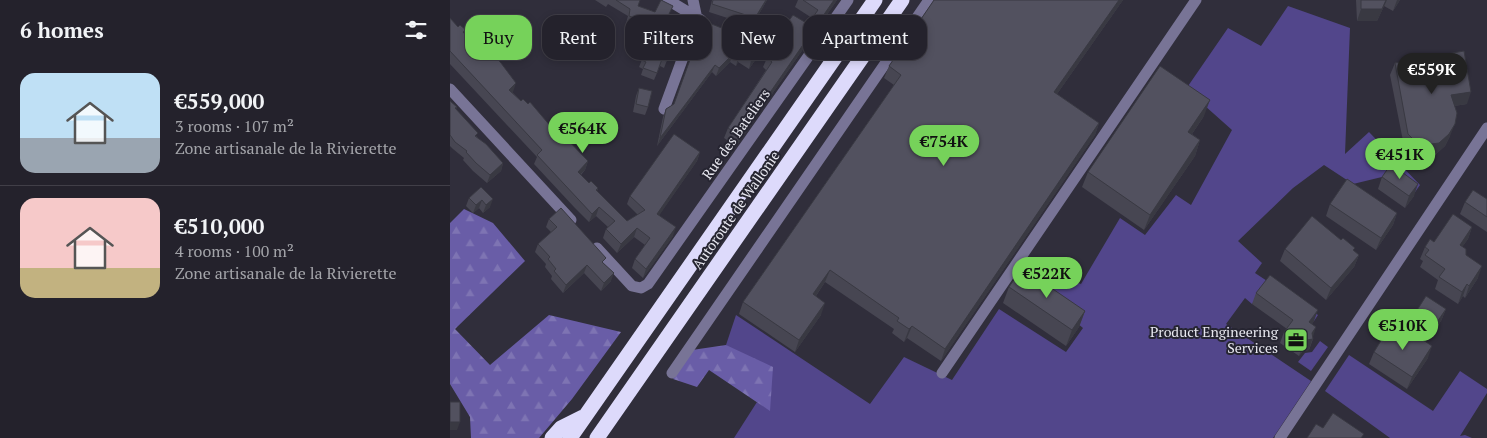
<!DOCTYPE html>
<html lang="en">
<head>
<meta charset="utf-8">
<style>
	:root { --surface:#24222c; --page:#2c2a34; --text:#f1f3f6; --muted:#a3a4a9; --line:#413f48; --accent:#76d25a }
	body { margin:0; font-family:"PT Serif",serif; background:var(--page); color:var(--text); height:100vh; display:flex; flex-direction:column; font-size:19px; white-space:nowrap }
	* { box-sizing:border-box; margin:0 }
	p { font-size:16px; color:var(--muted) }
	.icon { flex:none; width:28px; height:28px; fill:none; stroke:currentColor; stroke-width:2; stroke-linecap:round; stroke-linejoin:round }
	.map { position:relative; flex:1; overflow:hidden }
	.details { display:flex; flex-direction:column; background:var(--surface); width:450px }
	.details>* { flex:none }
	.top-card { position:absolute; left:15px; top:15px; width:475px; height:45px; display:flex; gap:10px }
	.price { position:absolute; translate:-50% -42px; padding:0 11px; border-radius:18px; background:var(--accent); color:#111; font-size:16px; line-height:32px; filter:drop-shadow(0 1px 2px #0008) }
	.price::after { content:''; position:absolute; left:50%; top:30px; width:15px; height:11px; margin-left:-8px; background:inherit; clip-path:polygon(0 0,100% 0,50% 100%) }
	.price.on { background:#222; color:#fff }
	ul { padding:0; list-style:none }
	li { display:flex; align-items:center; gap:15px; height:125px; padding:0 20px }
	li+li { border-top:1px solid var(--line) }
	li span { display:grid; place-items:center; flex:none; width:140px; height:100px; border-radius:15px; color:#555 }
	li>.icon { margin-inline-start:auto }
	span .icon { width:60px; height:60px; fill:#fffc; stroke-width:1 }
	li b { font-size:21px }
	h2 { display:flex; justify-content:space-between; align-items:center; height:60px; padding:0 20px; font-size:21px }
	.tag { padding:0 18px; border-radius:15px; background:var(--surface); box-shadow:0 2px 8px #0003,0 0 0 1px var(--line); font-size:18px; line-height:45px }
	.tag.on { background:var(--accent); color:#111 }
	main { display:flex; flex:1; min-height:0 }
	.map>svg:first-child { display:block }
	.green { fill:#52468b }
	.forest { fill:url(#forest-firs) }
	.lines { fill:none; stroke-linecap:round; stroke-linejoin:round }
	.minor { stroke:#787496; stroke-width:11 }
	.highway { stroke:#dddafb; stroke-width:15 }
	.wall { fill:#474652 }
	.shaded-wall { fill:#393942 }
	.building { fill:#52515f; stroke:#393942 }
	.labels { text-anchor:middle; stroke-width:4; stroke-linejoin:round; paint-order:stroke }
	.street-label { font-size:14px; fill:#e8e8f0; stroke:#262531 }
	.poi-label { font-size:14px; fill:#e8e8f0; stroke:#262531; text-anchor:end }
</style>
</head>
<body>
<main>
<section class="details">
<h2>6 homes<svg class="icon" aria-label="filters" viewBox="0 0 24 24"><path d="M4 7h16M4 17h16"/><circle cx="9" cy="7" r="2"/><circle cx="15" cy="17" r="2"/></svg></h2>
<ul>
<li><span style="background:linear-gradient(#bfe0f5 65%,#9aa5b1 0)"><svg class="icon" aria-label="home" viewBox="0 0 24 24"><path d="M3 11l9-7 9 7M6 9v11h12V9"/></svg></span><div><b>€559,000</b><p>3 rooms · 107 m²</p><p>Zone artisanale de la Rivierette</p></div></li>
<li><span style="background:linear-gradient(#f6c9c9 70%,#c2b280 0)"><svg class="icon" aria-label="home" viewBox="0 0 24 24"><path d="M3 11l9-7 9 7M6 9v11h12V9"/></svg></span><div><b>€510,000</b><p>4 rooms · 100 m²</p><p>Zone artisanale de la Rivierette</p></div></li>
</ul>
</section>
<div class="map">
<svg width="1037" height="438" viewBox="0 0 1037 438">
	<defs>
		<pattern id="forest-firs" width="22" height="20" patternUnits="userSpaceOnUse" patternTransform="scale(1.25)"><rect width="22" height="20" fill="#695da7"/><path d="M5 1l3.5 6h-7zM16 11l3.5 6h-7z" fill="#7e74b3"/></pattern>
	</defs>
	<rect width="100%" height="100%" fill="#302e3b"/>
	<path class="green" d="M838,6L900,28L895,154L919,132L970,185L963,195L936,176L903,184L874,165L843,188L788,241L812,263L805,273L868,315L864,321L816,286L802,304L795,298L776,324L861,381L823,438H284L307,402L320,410L276,345L286,315L420,404L454,357L502,380L549,309L616,352L633,328L593,295L607,275L631,284L670,218L695,235L726,195L741,205L782,130L736,89L778,28L811,46Z
		M870,341L878,347L861,371L848,362L855,353L862,352Z
		M899,355L983,411L1010,371L1037,389V393L1010,436L1015,435L1022,438H940L875,391Z"/>
	<path class="forest" d="M14,209L43,223L75,261L5,329L40,365L99,315L171,332L122,399L89,438H21L20,417L0,384V223Z
		M276,345L323,367L320,411L259,370L247,387L223,379L242,350Z"/>
	<g class="lines">
		<path class="minor" d="M218,0L251,20
			M278,31L309,43
			M0,89L121,220
			M214,109L247,19L243,0
			M147,248L182,286L191,288L198,284L398,0
			M222,373L479,0
			M492,373L746,0
			M830,438L1037,128"/>
		<path class="highway" d="M102,438L111,428L133,417
			M120,438L425,0
			M147,438L452,0"/>
	</g>
	<path class="wall" d="M145,0H190L188,6L205,12L220,14L234,20L239,18L231,42L225,40L214,68L210,66L204,80L191,75L193,69L189,67L197,47L200,48L206,33L176,23L178,16L158,4L156,7Z
		M262,0H317L302,26L259,12Z
		M348,0H387L286,146L274,138L278,128L316,70L313,67L317,58L323,48L326,38L358,24L362,18L345,7Z
		M484,0H673L607,94L649,123L645,135L491,361L457,338L454,342L442,333L444,329L375,282L366,296L371,315L345,352L289,314L293,302L444,85L434,78L439,66Z
		M906,0H950L943,11L934,6L927,21H907Z
		M0,18L8,27L16,30L14,34L63,92H62L71,101L138,161L135,170L131,175L139,183L148,188L147,191L177,221L188,215L177,204L180,196L250,152L247,161L209,215L223,236L193,278L182,268L185,259L195,245L184,237L167,253L153,238L156,229L158,227L146,216L139,222L124,207L84,164L87,157L0,64Z
		M292,36L291,39L309,51L306,59L299,69L288,62L286,66L280,62L266,76L262,72L207,146L213,117L216,109L224,104Z
		M945,63L1017,104L1004,106L1000,136L995,146L985,155L970,157L961,153L954,146L940,75Z
		M189,88L198,107L195,115L183,112L186,96Z
		M0,101L7,107L6,109L27,137L53,163L51,171L37,183L23,171L13,160L14,158L3,149L0,146Z
		M754,116L742,134L750,140L745,156L694,230L632,187L638,172Z
		M932,177L964,196L955,208L928,189Z
		M31,187L40,207L33,213L29,208L23,213L16,206L19,198Z
		M1037,199V232L1010,214L1015,202Z
		M880,204L947,213L943,225L926,250L876,216Z
		M99,219L154,264L161,281L151,291L134,273L113,293L101,279L102,276L95,267L96,264L85,252L88,244L101,232L96,227Z
		M1022,227L1018,239L1012,247L1016,255L1028,278L1015,298L1013,296L1008,304L985,289L988,280L970,267L973,261L970,259L975,247L984,242Z
		M891,240L909,255L904,267L876,300L830,261L835,249Z
		M559,287L635,311L629,327L616,346L553,303Z
		M806,293L864,321L862,324L863,339L859,350L853,351L849,356L830,343L834,332L837,329L802,304Z
		M996,309L991,321L978,340L959,327L964,315Z
		M924,352L978,358L957,389L919,364Z"/>
	<path class="shaded-wall" d="M316,0H317L302,26L305,18Z
		M384,0H387L286,146L290,136Z
		M669,0H673L600,104L604,92Z
		M937,0L927,21H907L911,9Z
		M947,0H950L943,11Z
		M309,51L306,59L299,69L301,61Z
		M283,54L280,62L266,76L269,68Z
		M291,54L288,62L286,66L288,58Z
		M265,65L262,72L207,146L210,138Z
		M66,83L63,92L56,99L59,90Z
		M1021,92L1017,104L997,107L1001,95Z
		M760,100L754,116L733,147L738,132Z
		M649,123L645,135L491,361L495,349Z
		M1005,124L1000,136L995,146L985,155L970,157L974,145Z
		M750,140L745,156L694,230L700,215Z
		M250,152L247,161L204,223L207,214Z
		M138,161L135,170L124,180L128,172Z
		M53,163L51,171L37,183L40,175Z
		M968,184L964,196L955,208L959,196Z
		M43,199L40,207L33,213L36,205Z
		M32,200L29,208L23,213L26,205Z
		M149,207L146,216L139,222L142,214Z
		M947,213L943,225L926,250L931,238Z
		M226,227L223,236L193,278L196,269Z
		M1022,227L1018,239L1005,257L1010,245Z
		M187,228L184,237L167,253L171,244Z
		M909,255L904,267L876,300L881,288Z
		M137,265L134,273L113,293L116,285Z
		M1032,266L1028,278L1015,298L1019,286Z
		M380,270L375,282L359,306L363,294Z
		M164,273L161,281L151,291L154,283Z
		M1017,284L1013,296L1008,304L1012,292Z
		M375,303L371,315L345,352L349,340Z
		M996,309L991,321L978,340L983,328Z
		M868,310L864,321L855,333L859,322Z
		M635,311L629,327L616,346L622,330Z
		M462,326L457,338L454,342L459,329Z
		M866,327L859,350L853,351L849,356L853,345Z
		M982,346L978,358L957,389L962,377Z
		M0,422H10L7,430H0Z"/>
	<path class="building" d="M166,0H190L188,6L205,12L211,0L223,6L219,14L234,20L236,16L239,18L233,35L228,33L216,61L212,59L207,73L193,68L196,62L192,60L197,47L200,48L208,26L179,16L180,9Z
		M263,0H316L305,18L262,4Z
		M353,0H384L290,136L278,128L322,62L317,58L328,40L326,38L343,15L358,24L368,10Z
		M484,0H669L604,92L649,123L495,349L462,326L459,329L447,321L449,318L380,270L363,294L375,303L349,340L293,302L451,75L439,66Z
		M911,0H936L932,9H911Z
		M0,18L8,27L10,25L16,30L13,32L30,51L32,49L36,53L39,51L51,63L66,83L59,90L71,101L73,99L78,104L80,102L108,135L114,139L115,137L138,161L128,172L139,183L141,181L148,188L146,190L177,221L195,210L180,196L224,134L250,152L207,214L226,227L196,269L185,259L200,238L187,228L171,244L156,229L165,221L149,207L142,214L87,155L92,150L0,51Z
		M254,21L292,36L291,39L309,51L301,61L291,54L288,58L283,54L269,68L265,65L210,138L216,109L224,104Z
		M1014,51L1021,92L1001,95L1007,113L1005,124L999,134L989,143L974,145L965,141L958,134L945,63Z
		M710,66L760,100L738,132L750,140L700,215L638,172Z
		M189,88L202,91L198,107L186,104Z
		M0,101L7,107L5,108L28,133L25,136L36,144L53,163L40,175L26,163L16,152L17,151L5,142L0,135Z
		M941,164L968,184L959,196L932,177Z
		M897,179L947,213L931,238L880,204Z
		M31,187L43,199L36,205L32,200L26,205L19,198Z
		M1023,190L1037,199V217L1015,202Z
		M111,208L156,258L152,262L164,273L154,283L137,265L116,285L104,271L106,269L98,259L100,257L88,244L107,227L99,219Z
		M1003,214L1022,227L1010,245L1016,249V255L1032,266L1019,286L1017,284L1012,292L989,277L995,269L975,255L979,250L975,247L980,239L984,242Z
		M862,216L891,240L893,238L905,248L903,250L909,255L881,288L835,249Z
		M572,268L635,311L622,330L559,287Z
		M820,275L868,310L859,322L866,327L862,333L863,339L857,340L853,345L834,332L843,320L806,293Z
		M976,296L996,309L983,328L964,315Z
		M940,326L960,339L964,334L982,346L962,377L924,352Z
		M0,402H10V422H0Z
		M883,413L914,434L911,438H857L866,424L873,428Z"/>
	<defs>
		<g id="office-square" transform="scale(1.25)"><rect x="-9" y="-9" width="18" height="18" rx="4" fill="#76d25a" stroke="#262531"/><path d="M-6-3h4V-5.5h4V-3h4V5H-6ZM-1-4.5V-3h2v-1.5ZM-6 0V1H6V0Z" fill="#111"/></g>
	</defs>
	<g fill-rule="evenodd">
		<use href="#office-square" x="846" y="340"/>
	</g>
	<g class="labels">
		<g class="street-label">
			<text transform="translate(286 134) rotate(-55)" y="5">Rue des Bateliers</text>
			<text transform="translate(286 210) rotate(-55)" y="5">Autoroute de Wallonie</text>
		</g>
		<g class="poi-label">
			<text x="828" y="337">Product Engineering<tspan x="828" dy="16">Services</tspan></text>
		</g>
	</g>
</svg>
<b class="price on" style="left:982px;top:95px">€559K</b>
<b class="price" style="left:133px;top:154px">€564K</b>
<b class="price" style="left:494px;top:167px">€754K</b>
<b class="price" style="left:950px;top:180px">€451K</b>
<b class="price" style="left:597px;top:299px">€522K</b>
<b class="price" style="left:953px;top:351px">€510K</b>
<div class="top-card">
<a class="tag on">Buy</a>
<a class="tag">Rent</a>
<a class="tag">Filters</a>
<a class="tag">New</a>
<a class="tag">Apartment</a>
</div>
</div>
</main>
</body>
</html>
